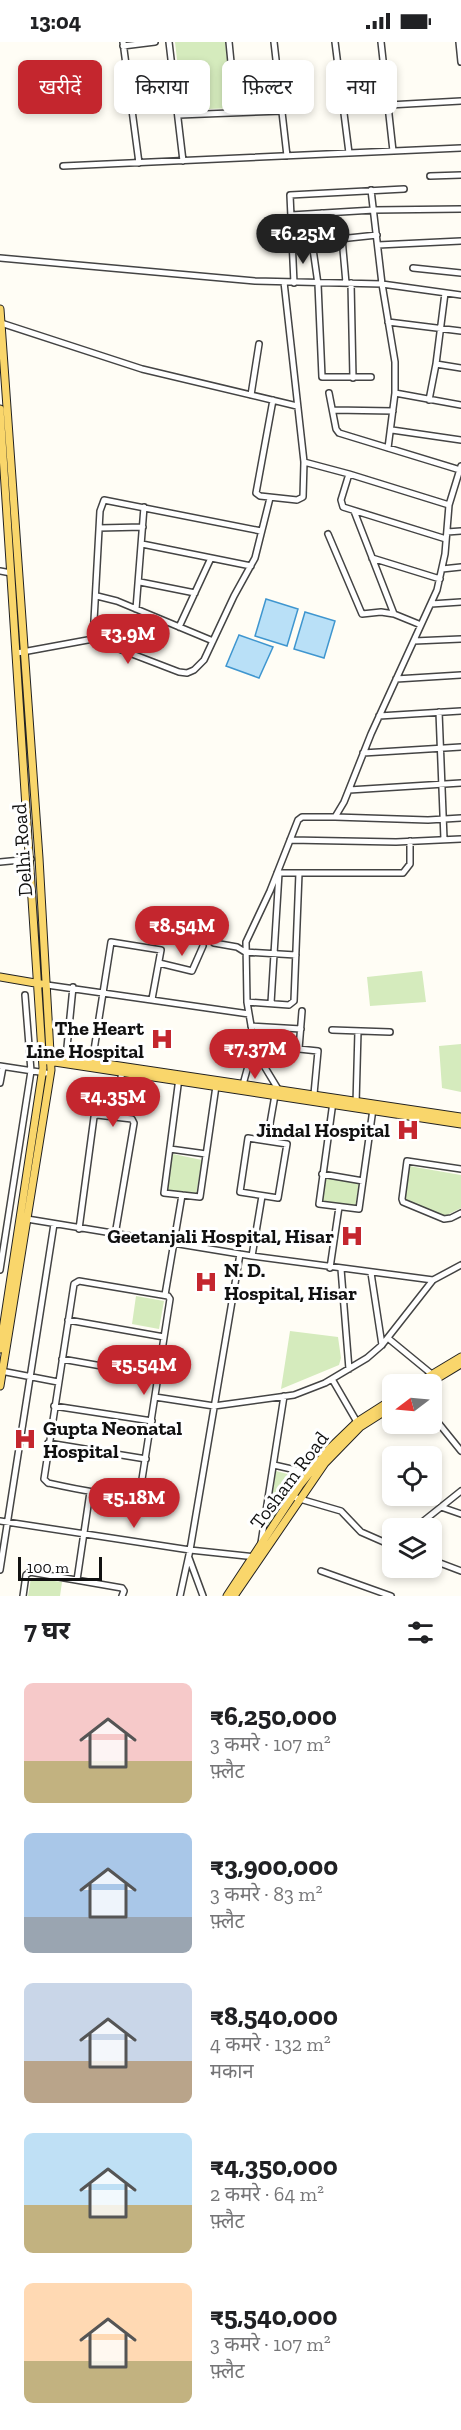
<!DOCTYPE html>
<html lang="hi">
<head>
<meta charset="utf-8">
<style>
	:root { --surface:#fff; --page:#f2f2f2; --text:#202124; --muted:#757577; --accent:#c4262e }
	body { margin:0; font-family:"Zilla Slab","Noto Sans Devanagari",serif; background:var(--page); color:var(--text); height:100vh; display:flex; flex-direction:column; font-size:22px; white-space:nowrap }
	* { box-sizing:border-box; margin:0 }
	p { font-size:20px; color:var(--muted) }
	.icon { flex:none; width:33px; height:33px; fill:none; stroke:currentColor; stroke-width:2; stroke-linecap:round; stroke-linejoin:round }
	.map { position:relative; height:1554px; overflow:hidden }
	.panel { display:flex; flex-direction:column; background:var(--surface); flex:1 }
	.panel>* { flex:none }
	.hud { position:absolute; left:18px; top:18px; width:426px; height:54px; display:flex; gap:12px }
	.needle { width:39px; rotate:254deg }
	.tools { position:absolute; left:382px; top:1332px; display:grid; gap:12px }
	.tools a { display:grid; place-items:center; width:60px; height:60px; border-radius:9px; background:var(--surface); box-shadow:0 3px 9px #0003; font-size:30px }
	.scale { position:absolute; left:18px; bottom:15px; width:84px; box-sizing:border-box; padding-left:6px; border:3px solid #111; border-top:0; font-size:16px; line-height:21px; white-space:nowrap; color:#111; -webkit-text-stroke:4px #fff; paint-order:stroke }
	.price { position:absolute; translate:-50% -51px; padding:0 14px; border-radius:21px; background:var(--accent); color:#fff; font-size:20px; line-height:39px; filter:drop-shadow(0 2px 3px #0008) }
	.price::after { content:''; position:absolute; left:50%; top:36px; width:18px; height:14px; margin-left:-9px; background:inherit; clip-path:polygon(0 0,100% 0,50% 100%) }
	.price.active { background:#222; color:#fff }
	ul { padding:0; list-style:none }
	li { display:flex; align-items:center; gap:18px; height:150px; padding:0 24px }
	li span { display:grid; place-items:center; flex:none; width:168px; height:120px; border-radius:9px; color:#555 }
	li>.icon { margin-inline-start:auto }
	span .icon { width:72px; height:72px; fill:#fffc; stroke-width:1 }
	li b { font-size:26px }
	h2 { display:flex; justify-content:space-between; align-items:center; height:72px; padding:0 24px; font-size:26px }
	.tag { padding:0 21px; border-radius:9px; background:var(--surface); box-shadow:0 3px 9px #0003; font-size:21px; line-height:54px }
	.tag.active { background:var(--accent); color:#fff }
	.status { display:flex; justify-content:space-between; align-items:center; height:42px; padding:0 30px; background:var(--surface); direction:ltr }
	.status svg { height:16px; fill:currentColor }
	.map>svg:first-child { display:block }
	.green { fill:#d5ebbd }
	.water { fill:#b9e0f7; stroke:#3f96cf; stroke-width:1.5 }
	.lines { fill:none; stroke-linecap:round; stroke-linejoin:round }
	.minor-casing { stroke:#444; stroke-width:8 }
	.major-casing { stroke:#222; stroke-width:9 }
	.minor { stroke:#fff; stroke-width:5 }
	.major { stroke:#f9d66b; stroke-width:7 }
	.labels { text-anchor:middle; stroke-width:6; stroke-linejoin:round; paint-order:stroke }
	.street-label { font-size:20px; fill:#111; stroke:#fff }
	.poi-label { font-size:20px; font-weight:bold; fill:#111; stroke:#fff; text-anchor:end }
</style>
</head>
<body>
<div class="status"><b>13:04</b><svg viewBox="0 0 49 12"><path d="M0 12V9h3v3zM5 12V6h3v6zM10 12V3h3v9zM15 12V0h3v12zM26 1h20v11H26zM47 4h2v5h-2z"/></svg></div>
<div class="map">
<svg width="461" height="1554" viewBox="0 0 461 1554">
	<rect width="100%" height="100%" fill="#fffdf5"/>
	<path class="green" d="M175,0H225L233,66L183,68Z
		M422,929L426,960L370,964L367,935Z
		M461,1002V1050L442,1046L439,1004Z
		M173,1112L202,1118L196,1153L166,1147Z
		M409,1124L461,1133V1166L445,1174L404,1158Z
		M325,1135L359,1141L355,1166L321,1160Z
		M136,1254L164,1259L159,1287L132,1282Z
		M290,1289L338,1295L341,1316L339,1323L281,1347Z
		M276,1429L299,1435L267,1489Z
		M31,1536L62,1540L60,1554H28Z"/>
	<path class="water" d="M266,557L298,567L287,604L255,594Z
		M305,570L335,579L324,616L294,607Z
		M239,593L273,605L259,636L226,624Z"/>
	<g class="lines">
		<g class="minor-casing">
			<path id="minor" d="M123,0L139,121
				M169,0L183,119
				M229,0L236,71
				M274,0L287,114
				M335,0L349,111
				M381,0L393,109
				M459,0L461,20
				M123,4L155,0
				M389,63L461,59
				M179,73L283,69
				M63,124L461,106
				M430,134L461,133
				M371,148L382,242L395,320V351L388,406
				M322,171L325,199
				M291,173L374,168L461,167
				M342,196L346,241
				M312,200L318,242L322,335H371
				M292,202L377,193
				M378,203L461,199
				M0,216L255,239L382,242L461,253
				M413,226L461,231
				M294,241L290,153L404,147
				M351,241L353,336
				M388,280L461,289
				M1,281L142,327L297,364
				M436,322L461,326
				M329,351L336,387L339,391L460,428
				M395,351L461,363
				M251,353L259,302
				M273,358L256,451L260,454L297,458L303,455L304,420L284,240
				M429,358L436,322L445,251
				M333,368L393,369
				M392,388L461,398
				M304,420L349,432L449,463
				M349,432L341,458L343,465L446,497
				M354,469L394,572L421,583
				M99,486L143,485
				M447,490L461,489
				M328,492L362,572L381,570L394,572
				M142,502L251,524
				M372,516L440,537
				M442,527L461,525
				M0,529L11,531
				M140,540L195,551
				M97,554L117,559L213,599
				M431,562L461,560
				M136,567L144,465
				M179,585L211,516
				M93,597L100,469L104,458L261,489
				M414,599L461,597
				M17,611L93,597L179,630L187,631L194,628L204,618L234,554L255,516L270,456
				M396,637L461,633
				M439,670L444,797
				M379,674L461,669
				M363,711L461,705
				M349,748L461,741
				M335,775L428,778L461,776
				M290,798L396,800L461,797
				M0,820L31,817
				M277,831H403L410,822V799
				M214,901L237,905L245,910L296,913
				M159,921L192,929L203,904
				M47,943L249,972
				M247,960L289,963L294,959L299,831
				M271,961L279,831
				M251,984L301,987
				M332,988L390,990
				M252,1002L318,1009L314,1052
				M252,1004L278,1047
				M299,1007L302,969
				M66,1015L73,945
				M92,1021L111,900L161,908L152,957
				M0,1024L46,1031
				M179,1036L164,1151L200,1155L216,1044
				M0,1041L3,1025
				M242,1046L250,1017L253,995L247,960L246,900L270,849L298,778L302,775H335L344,760L371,692L437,548L445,512L449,463L461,424
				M333,1060L319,1162L359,1167L373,1067
				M356,1062L358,989
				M115,1075L122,1029
				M248,1096L287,1102L278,1156L240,1150Z
				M267,1099L275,1053
				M170,1107L206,1112
				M461,1127L407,1119L402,1157L403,1160L444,1177L451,1176L461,1171
				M322,1132L363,1139
				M21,1176L252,1214L433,1238
				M79,1187L94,1075L97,1073L132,1077L134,1081L115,1193
				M252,1214L262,1154
				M330,1226L339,1165
				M341,1227L349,1327
				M0,1228L31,1029L25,953
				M371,1231L382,1303
				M79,1239L168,1254L170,1257L140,1450C127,1459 66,1445 48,1441L44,1437L74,1242Z
				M165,1253L182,1153
				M68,1278L164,1295
				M389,1297L434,1334
				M62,1317L158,1334
				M1,1329L58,1340
				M332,1337L357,1380
				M155,1355L214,1364L294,1353L325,1341L367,1316L382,1303L433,1238L461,1223
				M54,1364L152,1379
				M432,1373L461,1409
				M48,1401L146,1417
				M274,1423L309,1431
				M293,1455L341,1469L361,1490L393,1504
				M441,1465L461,1472
				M0,1479L190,1508L256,1515
				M419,1486L421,1481L461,1449
				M261,1501L284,1354
				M189,1516L203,1554
				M432,1518L461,1529
				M0,1528L54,1182
				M321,1529L391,1554
				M77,1538L90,1450
				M23,1554L26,1533L30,1530L122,1546L124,1549L122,1554
				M180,1554L190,1508L240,1212"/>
		</g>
		<g class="major-casing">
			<path id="major" d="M0,267L39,816L51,1028L0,1344
				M0,367L43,1026L0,1307
				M0,935L41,942
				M46,1013L461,1075
				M48,1019L461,1082
				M416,1342L461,1315
				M428,1342L461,1322
				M227,1554L300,1443L329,1407L357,1380L393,1357
				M234,1554L325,1421L360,1385L393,1364"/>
		</g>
		<use href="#minor" class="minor"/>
		<use href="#major" class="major"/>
	</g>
	<defs>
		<g id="hospital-bare" transform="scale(1.8)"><path d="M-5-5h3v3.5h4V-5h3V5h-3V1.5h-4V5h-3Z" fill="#c4262e" stroke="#fff" stroke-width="2.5" paint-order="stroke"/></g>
	</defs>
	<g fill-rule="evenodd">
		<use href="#hospital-bare" x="162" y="997"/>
		<use href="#hospital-bare" x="408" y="1088"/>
		<use href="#hospital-bare" x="352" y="1194"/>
		<use href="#hospital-bare" x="206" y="1240"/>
		<use href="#hospital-bare" x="25" y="1397"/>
	</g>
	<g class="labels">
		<g class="street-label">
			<text transform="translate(22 808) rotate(-94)" y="7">Delhi Road</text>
			<text transform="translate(289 1438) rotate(-53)" y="7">Tosham Road</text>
		</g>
		<g class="poi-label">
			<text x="144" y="993">The Heart<tspan x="144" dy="23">Line Hospital</tspan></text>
			<text x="390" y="1095">Jindal Hospital</text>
			<text x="334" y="1201">Geetanjali Hospital, Hisar</text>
			<text x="224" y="1235" text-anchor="start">N. D.<tspan x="224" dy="23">Hospital, Hisar</tspan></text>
			<text x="43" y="1393" text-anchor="start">Gupta Neonatal<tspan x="43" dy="23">Hospital</tspan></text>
		</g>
	</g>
</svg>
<div class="tools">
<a><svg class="needle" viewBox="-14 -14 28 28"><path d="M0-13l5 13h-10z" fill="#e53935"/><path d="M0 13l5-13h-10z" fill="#757577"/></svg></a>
<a><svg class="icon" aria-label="locate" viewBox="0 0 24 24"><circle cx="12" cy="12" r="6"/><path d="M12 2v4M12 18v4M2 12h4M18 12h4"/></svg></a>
<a><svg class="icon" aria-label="layers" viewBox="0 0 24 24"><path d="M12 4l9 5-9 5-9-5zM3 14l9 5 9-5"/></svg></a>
</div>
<div class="scale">100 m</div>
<b class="price active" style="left:303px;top:223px">₹6.25M</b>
<b class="price" style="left:128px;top:623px">₹3.9M</b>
<b class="price" style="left:182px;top:915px">₹8.54M</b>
<b class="price" style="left:255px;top:1038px">₹7.37M</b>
<b class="price" style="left:113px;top:1086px">₹4.35M</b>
<b class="price" style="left:144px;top:1354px">₹5.54M</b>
<b class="price" style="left:134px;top:1487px">₹5.18M</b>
<div class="hud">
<a class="tag active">खरीदें</a>
<a class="tag">किराया</a>
<a class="tag">फ़िल्टर</a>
<a class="tag">नया</a>
</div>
</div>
<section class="panel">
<h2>7 घर<svg class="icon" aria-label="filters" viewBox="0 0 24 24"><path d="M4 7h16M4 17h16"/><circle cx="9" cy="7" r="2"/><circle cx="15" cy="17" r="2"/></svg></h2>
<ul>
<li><span style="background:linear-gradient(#f6c9c9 65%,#c2b280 0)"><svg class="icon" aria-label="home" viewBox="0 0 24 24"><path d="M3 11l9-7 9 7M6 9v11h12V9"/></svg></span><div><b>₹6,250,000</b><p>3 कमरे · 107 m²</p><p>फ़्लैट</p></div></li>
<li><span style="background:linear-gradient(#a9c7e8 70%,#9aa5b1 0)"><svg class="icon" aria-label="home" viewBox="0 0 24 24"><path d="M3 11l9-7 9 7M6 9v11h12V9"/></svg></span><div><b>₹3,900,000</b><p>3 कमरे · 83 m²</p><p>फ़्लैट</p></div></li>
<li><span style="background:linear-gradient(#c9d6e8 65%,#b9a48a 0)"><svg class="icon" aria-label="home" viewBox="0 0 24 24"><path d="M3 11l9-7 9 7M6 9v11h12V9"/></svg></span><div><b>₹8,540,000</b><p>4 कमरे · 132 m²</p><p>मकान</p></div></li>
<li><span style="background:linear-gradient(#bfe0f5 60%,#c2b280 0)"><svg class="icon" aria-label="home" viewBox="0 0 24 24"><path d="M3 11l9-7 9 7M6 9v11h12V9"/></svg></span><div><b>₹4,350,000</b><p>2 कमरे · 64 m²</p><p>फ़्लैट</p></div></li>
<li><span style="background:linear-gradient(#ffd9b3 65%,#c2b280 0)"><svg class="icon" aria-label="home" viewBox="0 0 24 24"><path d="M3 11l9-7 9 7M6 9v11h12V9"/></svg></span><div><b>₹5,540,000</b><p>3 कमरे · 107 m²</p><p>फ़्लैट</p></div></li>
</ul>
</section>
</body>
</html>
